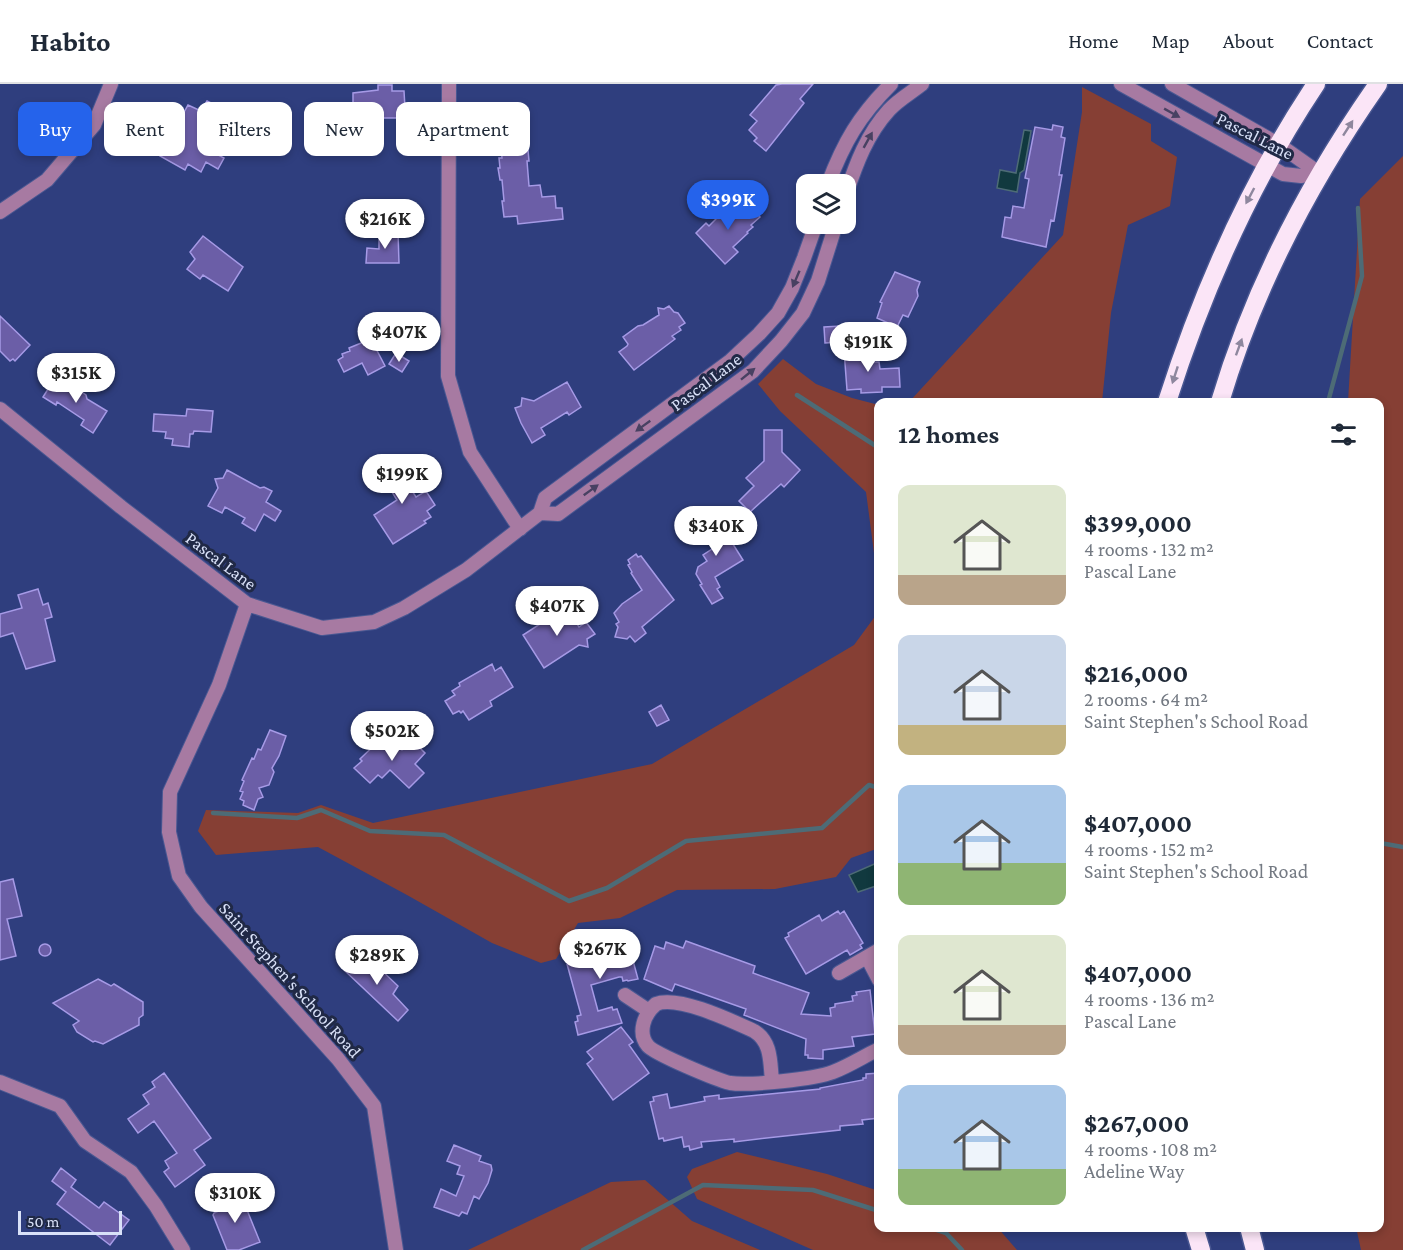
<!DOCTYPE html>
<html lang="en">
<head>
<meta charset="utf-8">
<style>
	:root { --surface:#fff; --page:#f2f2f3; --text:#1f2937; --muted:#747a83; --line:#e0e1e3; --accent:#2563eb }
	body { margin:0; font-family:"Crimson Pro",serif; background:var(--page); color:var(--text); height:100vh; display:flex; flex-direction:column; font-size:22px; white-space:nowrap }
	* { box-sizing:border-box; margin:0 }
	p { font-size:20px; color:var(--muted) }
	.icon { flex:none; width:33px; height:33px; fill:none; stroke:currentColor; stroke-width:2; stroke-linecap:round; stroke-linejoin:round }
	.map { position:relative; flex:1; overflow:hidden }
	.sheet { position:absolute; left:874px; top:314px; width:510px; height:834px; display:flex; flex-direction:column; background:var(--surface); border-radius:12px; box-shadow:0 3px 9px #0003 }
	.sheet>* { flex:none }
	.top-card { position:absolute; left:18px; top:18px; width:570px; height:54px; display:flex; gap:12px }
	.controls { position:absolute; left:796px; top:90px; display:grid; gap:12px }
	.controls a { display:grid; place-items:center; width:60px; height:60px; border-radius:12px; background:var(--surface); box-shadow:0 3px 9px #0003; font-size:30px }
	.scale { position:absolute; left:18px; bottom:15px; width:104px; box-sizing:border-box; padding-left:6px; border:3px solid #d9e1f8; border-top:0; font-size:16px; line-height:21px; white-space:nowrap; color:#d9e1f8; -webkit-text-stroke:4px #202946; paint-order:stroke }
	.price { position:absolute; translate:-50% -51px; padding:0 14px; border-radius:21px; background:#fff; color:#222; font-size:20px; line-height:39px; filter:drop-shadow(0 2px 3px #0008) }
	.price::after { content:''; position:absolute; left:50%; top:36px; width:18px; height:14px; margin-left:-9px; background:inherit; clip-path:polygon(0 0,100% 0,50% 100%) }
	.price.active { background:var(--accent); color:#fff }
	ul { padding:0; list-style:none }
	li { display:flex; align-items:center; gap:18px; height:150px; padding:0 24px }
	li span { display:grid; place-items:center; flex:none; width:168px; height:120px; border-radius:12px; color:#555 }
	li>.icon { margin-inline-start:auto }
	span .icon { width:72px; height:72px; fill:#fffc; stroke-width:1 }
	li b { font-size:26px }
	h2 { display:flex; justify-content:space-between; align-items:center; height:72px; padding:0 24px; font-size:26px }
	.chip { padding:0 21px; border-radius:12px; background:var(--surface); box-shadow:0 3px 9px #0003; font-size:21px; line-height:54px }
	.chip.active { background:var(--accent); color:#fff }
	header { display:flex; align-items:center; gap:36px; box-sizing:border-box; height:84px; padding:0 30px; background:var(--surface); border-bottom:2px solid var(--line) }
	header strong { font-size:28px }
	nav { display:flex; gap:33px; margin-inline-start:auto; font-size:21px }
	.map>svg:first-child { display:block }
	.green { fill:#863f34 }
	.water { fill:#11393f; stroke:#4d6b76; stroke-width:1.5 }
	.lines { fill:none; stroke-linecap:round; stroke-linejoin:round }
	.stream { stroke:#4d6b76; stroke-width:4.5 }
	.building { fill:#6b5ea7; stroke:#a69ae6; stroke-width:1.5 }
	.minor-casing { stroke:#4a5892; stroke-width:16 }
	.highway-casing { stroke:#4a5892; stroke-width:21 }
	.minor { stroke:#a77aa2; stroke-width:14 }
	.highway { stroke:#fbe5f7; stroke-width:18 }
	.oneway { fill:#484162 }
	.oneway2 { fill:#8e879e }
	.labels { text-anchor:middle; stroke-width:6; stroke-linejoin:round; paint-order:stroke }
	.street-label { font-size:18px; fill:#d9e1f8; stroke:#202946 }
</style>
</head>
<body>
<header>
<strong>Habito</strong>
<nav><a>Home</a><a>Map</a><a>About</a><a>Contact</a></nav>
</header>
<div class="map">
<svg width="1403" height="1166" viewBox="0 0 1403 1166">
	<rect width="100%" height="100%" fill="#2f3e7e"/>
	<path class="green" d="M1082,3L1151,40V57L1177,73L1170,122L1128,141L1111,229L1102,318H909L1063,151L1082,28Z
		M1403,72V1166H1361L1356,1143H1380V318H1348L1360,115Z
		M783,275L816,300L852,314L879,321V507L866,408L780,327L758,300Z
		M879,527V764L851,774L836,793L775,805L677,806L620,834L578,839L556,875L541,879L492,859L407,811L318,763L216,771L198,747L206,726L298,729L321,721L373,739L652,680L854,561Z
		M737,1068L827,1090L879,1107V1143H997L1017,1166H813L697,1115L687,1093L692,1085Z
		M645,1096L692,1137L760,1166H468L611,1098Z"/>
	<path class="water" d="M1024,46L1031,47L1024,86L1020,89L1017,108L997,104L1000,86L1016,89Z
		M879,778V801L858,808L849,791Z"/>
	<g class="lines">
		<path class="stream" d="M797,311L879,364
			M1328,318L1362,192L1358,124
			M213,729L297,734L321,726L370,747L444,751L569,817L607,804L686,757L822,744L869,701L879,704
			M1380,759L1403,763
			M928,1143L946,1149L962,1166
			M583,1166L703,1101L813,1106L879,1127"/>
	</g>
	<path class="building" d="M782,0H813L800,15L804,19L766,67L754,57L757,54L749,46L757,37L750,31L776,1Z
		M378,1H392V7H404L405,24H412L413,28H417V48L400,49L399,34H363V27H353V9L378,6Z
		M207,17L221,24L208,47L217,52L209,66L224,74L218,85L206,78L201,88L188,80L185,86L160,72L188,21L201,27Z
		M1053,41L1063,43L1061,53L1065,54L1059,91H1062L1054,137L1051,136L1046,163L1002,153L1005,133L1011,134L1013,122L1024,124L1029,95L1025,94L1035,43L1052,46Z
		M523,58L525,66H528L529,77H527L529,102L540,101L542,113L555,112L556,124H562L563,135L518,140L517,132L504,133L502,117H504L502,96H500L498,84H500L499,74H502L501,60Z
		M746,118L760,133L751,141L753,143L747,148L748,149L733,163L738,168L725,180L696,149L706,139L709,142L722,129L732,125L734,127Z
		M379,148H398L399,179H366L367,164L379,165Z
		M203,152L243,183L228,207L203,191L200,195L187,185L195,175L190,168Z
		M895,188L920,198L917,206L918,212L908,233L903,231L897,243L877,234L882,219L880,218Z
		M669,222L674,228L678,229L685,239L679,243L681,246L672,252L675,255L634,286L619,268L627,262L628,260L623,253L638,242L643,241L659,231L658,224L664,225Z
		M0,232L30,261L15,277L13,275L10,277L0,267Z
		M841,242L842,258L825,259L824,243Z
		M371,255L385,282L368,291L362,279L344,288L338,276L343,273L342,270L350,267L349,264Z
		M860,265V272L874,271V278H879L880,285L899,284L900,303H882V308L861,309V305L847,306L844,266Z
		M396,269L409,277L402,288L389,280Z
		M55,294L61,298H68L74,307L79,306L86,311L87,315L107,327L93,349L81,341L84,336L57,318L56,321L43,313Z
		M567,298L581,323L569,331L567,328L541,344L545,351L532,359L521,339L515,324L521,322L522,314L534,317Z
		M187,325L213,327L211,348L194,347L193,350H190L189,363L172,361L173,355L165,354L166,348L153,347L154,330L186,332Z
		M764,346H782V368L800,386L784,403L781,400L750,428L739,417L754,402L746,394L764,377Z
		M386,371L392,382L395,380L416,413L426,407L435,421L427,427L431,433L424,437L426,439L393,460L374,431L397,416L374,379Z
		M227,386L260,404L264,403L272,407L266,418L281,427L275,437L264,430L255,447L242,439L245,434L225,423L222,429L208,422L218,404L215,395L223,394Z
		M709,427L711,431L714,430L743,476L715,493L720,503L717,505L723,514L712,520L700,501L702,500L696,490L698,483L707,477L703,471L715,463L700,439L702,438L699,433Z
		M636,470L638,473L641,472L674,516L642,543L646,549L635,558L630,552L627,555L615,553L618,543L616,540L619,538L614,529L622,520L642,506L631,489L632,488L628,481L630,480L628,476Z
		M38,505L43,521L48,519L52,533L45,535L55,577L26,585L13,549L0,553V530L22,524L18,511Z
		M566,523L579,543L586,538L595,550L587,555L588,563L579,561L544,584L523,551Z
		M492,580L495,587L501,583L513,603L490,617L492,622L469,636L463,627L461,629L459,627L453,630L445,617L455,611L452,607L460,602L459,599Z
		M661,621L669,636L657,642L649,628Z
		M270,646L286,652L279,672L272,684L274,688L269,701L259,704L263,713L258,715L254,726L243,721L244,717L240,715L243,708L240,707L244,697L242,696L252,674L254,675L258,665L261,666Z
		M386,650L402,666L412,656L425,669L415,680L424,689L409,704L390,686L382,694L378,691L370,699L354,684L362,677L360,675Z
		M13,795L22,832L7,835L16,872L0,876V798Z
		M838,827L840,830L844,827L863,859L860,861L862,864L850,871L847,866L806,890L785,854L789,852L788,849L819,831L822,837Z
		M626,851L638,895L628,897L627,896L623,897L622,893H619L591,901L598,927L612,923L613,926L617,925L622,939L578,951L575,938L578,937L577,932L581,931L567,880L572,879L571,876L589,871L585,860L590,858L589,855L602,852L603,857Z
		M686,857L755,882L753,889L809,909L801,930L831,932L830,924L835,923V920L853,917L852,912L857,911L856,908L870,906L875,950L852,953L854,962L823,966V975L808,974V971H805L806,955L744,931L746,925L675,900L672,907L644,895L655,862L664,865L666,858L683,864Z
		M39 866a6 6 0 1 1 12 0a6 6 0 1 1-12 0Z
		M360,873L367,880L370,877L376,881L398,902L393,910L408,926L398,937L343,885L351,877L354,879Z
		M98,895L111,902L114,900L143,918V931L139,934V941L103,960L95,957L93,958L77,948L73,941L79,937L53,919Z
		M621,943L633,958L629,961L649,989L613,1016L587,980L593,975L587,968Z
		M164,989L211,1054L194,1066L205,1081L175,1103L164,1088L169,1084L165,1077L177,1069L154,1037L138,1049L128,1035L149,1020L143,1011L155,1003L152,998Z
		M879,989V1034L862,1036L863,1040L840,1042V1046L758,1055L734,1058V1055L701,1058L702,1063L690,1066L689,1062L684,1063L682,1053L664,1057L663,1054L659,1055L650,1018L654,1017L653,1013L667,1010L670,1024L705,1017L704,1013L719,1011V1015L820,1005V1004L863,996V994H866V990Z
		M454,1061L481,1072L479,1077L491,1081L492,1086L488,1099L479,1115L474,1112L467,1130L462,1128L459,1132L434,1123L441,1105L456,1112L464,1092L457,1090L460,1082L447,1077Z
		M61,1084L76,1096L71,1103L99,1124L104,1118L129,1136L110,1161L57,1120L66,1108L52,1097Z
		M232,1107L242,1128L247,1126L260,1158L239,1166H227L213,1131L214,1129L223,1125L219,1111Z"/>
	<g class="lines">
		<g class="minor-casing">
			<path id="minor" d="M449,0L448,292L470,368L520,445
				M1121,0L1283,90L1301,92L1319,89
				M1172,0L1278,60L1319,89
				M828,100C844,58 859,32 891,0
				M846,110C856,80 867,50 889,26C898,16 912,8 922,0
				M0,128L47,96L94,41L111,0
				M0,325L121,423L247,520L322,544L374,538L404,524L466,486L540,429L545,414L729,278L759,250L778,229L792,204L804,174L816,140
				M540,429L558,430L753,287L781,257L803,229L818,197L836,140
				M247,520L219,601L170,708L169,748L179,792L201,823L338,975L374,1022L396,1166
				M867,873L879,896
				M839,889L879,866
				M625,911L649,927
				M772,997C770,979 772,958 754,947C732,937 678,911 656,920C644,930 637,949 648,962C655,970 717,996 730,999C749,1002 815,995 833,988C849,982 864,972 879,965
				M0,998L60,1022L85,1057L131,1088L156,1122L183,1166"/>
		</g>
		<g class="highway-casing">
			<path id="highway" d="M1167,318C1203,205 1250,99 1316,0
				M1220,318C1254,204 1310,97 1378,0
				M1194,1143L1201,1166
				M1249,1143L1255,1166"/>
		</g>
		<use href="#minor" class="minor"/>
		<use href="#highway" class="highway"/>
	</g>
	<defs><path id="oneway-solid" d="M-6-.8H1V-3.2L6.5 0L1 3.2V.8H-6Z" transform="scale(1.5)"/></defs>
	<g class="oneway">
		<use href="#oneway-solid" transform="translate(1172 29) rotate(29)"/>
		<use href="#oneway-solid" transform="translate(868 56) rotate(-61)"/>
		<use href="#oneway-solid" transform="translate(796 195) rotate(113)"/>
		<use href="#oneway-solid" transform="translate(748 290) rotate(-39)"/>
		<use href="#oneway-solid" transform="translate(643 342) rotate(144)"/>
		<use href="#oneway-solid" transform="translate(591 406) rotate(-36)"/>
	</g>
	<g class="oneway2">
		<use href="#oneway-solid" transform="translate(1348 44) rotate(-57)"/>
		<use href="#oneway-solid" transform="translate(1250 112) rotate(118)"/>
		<use href="#oneway-solid" transform="translate(1239 263) rotate(-70)"/>
		<use href="#oneway-solid" transform="translate(1175 291) rotate(108)"/>
	</g>
	<g class="labels">
		<g class="street-label">
			<text transform="translate(1255 52) rotate(27)" y="6">Pascal Lane</text>
			<text transform="translate(706 298) rotate(-37)" y="6">Pascal Lane</text>
			<text transform="translate(221 477) rotate(37)" y="6">Pascal Lane</text>
			<text transform="translate(290 896) rotate(48)" y="6">Saint Stephen's School Road</text>
		</g>
	</g>
</svg>
<div class="controls">
<a><svg class="icon" aria-label="layers" viewBox="0 0 24 24"><path d="M12 4l9 5-9 5-9-5zM3 14l9 5 9-5"/></svg></a>
</div>
<div class="scale">50 m</div>
<b class="price active" style="left:728px;top:147px">$399K</b>
<b class="price" style="left:385px;top:166px">$216K</b>
<b class="price" style="left:399px;top:279px">$407K</b>
<b class="price" style="left:868px;top:289px">$191K</b>
<b class="price" style="left:76px;top:320px">$315K</b>
<b class="price" style="left:402px;top:421px">$199K</b>
<b class="price" style="left:716px;top:473px">$340K</b>
<b class="price" style="left:557px;top:553px">$407K</b>
<b class="price" style="left:392px;top:678px">$502K</b>
<b class="price" style="left:600px;top:896px">$267K</b>
<b class="price" style="left:377px;top:902px">$289K</b>
<b class="price" style="left:235px;top:1140px">$310K</b>
<div class="top-card">
<a class="chip active">Buy</a>
<a class="chip">Rent</a>
<a class="chip">Filters</a>
<a class="chip">New</a>
<a class="chip">Apartment</a>
</div>
<section class="sheet">
<h2>12 homes<svg class="icon" aria-label="filters" viewBox="0 0 24 24"><path d="M4 7h16M4 17h16"/><circle cx="9" cy="7" r="2"/><circle cx="15" cy="17" r="2"/></svg></h2>
<ul>
<li><span style="background:linear-gradient(#dfe7d0 75%,#b9a48a 0)"><svg class="icon" aria-label="home" viewBox="0 0 24 24"><path d="M3 11l9-7 9 7M6 9v11h12V9"/></svg></span><div><b>$399,000</b><p>4 rooms · 132 m²</p><p>Pascal Lane</p></div></li>
<li><span style="background:linear-gradient(#c9d6e8 75%,#c2b280 0)"><svg class="icon" aria-label="home" viewBox="0 0 24 24"><path d="M3 11l9-7 9 7M6 9v11h12V9"/></svg></span><div><b>$216,000</b><p>2 rooms · 64 m²</p><p>Saint Stephen's School Road</p></div></li>
<li><span style="background:linear-gradient(#a9c7e8 65%,#8fb573 0)"><svg class="icon" aria-label="home" viewBox="0 0 24 24"><path d="M3 11l9-7 9 7M6 9v11h12V9"/></svg></span><div><b>$407,000</b><p>4 rooms · 152 m²</p><p>Saint Stephen's School Road</p></div></li>
<li><span style="background:linear-gradient(#dfe7d0 75%,#b9a48a 0)"><svg class="icon" aria-label="home" viewBox="0 0 24 24"><path d="M3 11l9-7 9 7M6 9v11h12V9"/></svg></span><div><b>$407,000</b><p>4 rooms · 136 m²</p><p>Pascal Lane</p></div></li>
<li><span style="background:linear-gradient(#a9c7e8 70%,#8fb573 0)"><svg class="icon" aria-label="home" viewBox="0 0 24 24"><path d="M3 11l9-7 9 7M6 9v11h12V9"/></svg></span><div><b>$267,000</b><p>4 rooms · 108 m²</p><p>Adeline Way</p></div></li>
</ul>
</section>
</div>
</body>
</html>
